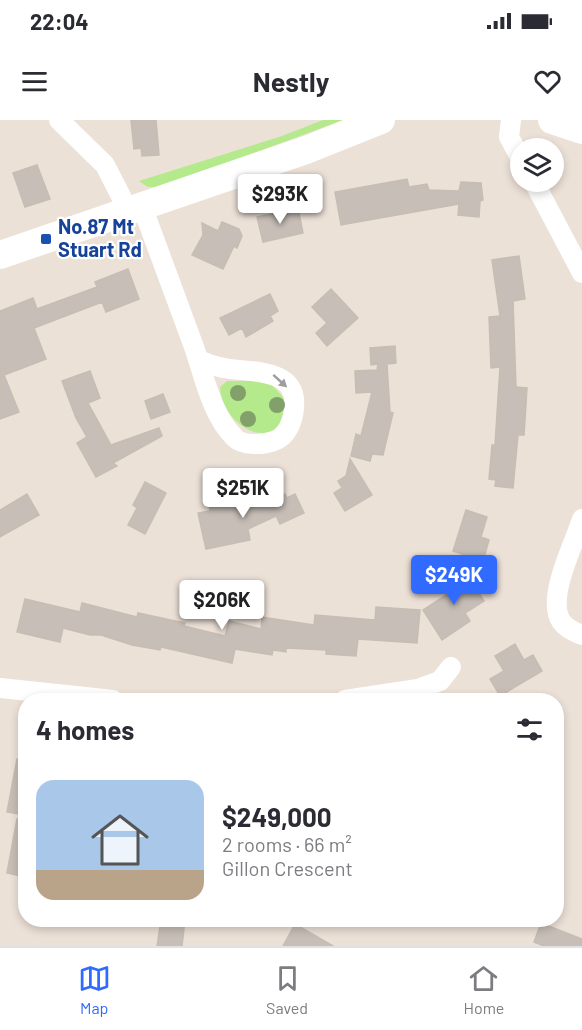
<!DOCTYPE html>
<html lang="en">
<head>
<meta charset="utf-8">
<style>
	:root { --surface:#fff; --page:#f7f7f7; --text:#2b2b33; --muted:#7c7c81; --line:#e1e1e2; --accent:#316aff }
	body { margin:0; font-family:Barlow,sans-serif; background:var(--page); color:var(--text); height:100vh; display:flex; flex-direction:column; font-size:22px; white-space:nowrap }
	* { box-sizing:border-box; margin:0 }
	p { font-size:20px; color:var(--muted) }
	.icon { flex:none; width:33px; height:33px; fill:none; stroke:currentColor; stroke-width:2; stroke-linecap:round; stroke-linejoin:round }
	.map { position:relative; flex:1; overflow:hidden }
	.side { position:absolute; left:18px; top:573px; width:546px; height:234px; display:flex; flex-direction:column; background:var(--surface); border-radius:24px; box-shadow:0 3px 9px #0003 }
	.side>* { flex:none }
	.fabs { position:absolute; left:510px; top:18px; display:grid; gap:12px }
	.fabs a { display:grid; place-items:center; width:54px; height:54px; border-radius:50%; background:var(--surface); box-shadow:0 3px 9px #0003; font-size:30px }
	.price { position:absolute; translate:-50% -51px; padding:0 14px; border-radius:6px; background:#fff; color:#222; font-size:20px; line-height:39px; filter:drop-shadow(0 2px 3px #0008) }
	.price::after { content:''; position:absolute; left:50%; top:36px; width:18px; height:14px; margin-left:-9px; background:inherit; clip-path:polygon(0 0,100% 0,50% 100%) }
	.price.active { background:var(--accent); color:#fff }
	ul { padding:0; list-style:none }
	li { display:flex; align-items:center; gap:18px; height:150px; padding:0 18px }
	li span { display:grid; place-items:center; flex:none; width:168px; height:120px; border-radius:18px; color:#555 }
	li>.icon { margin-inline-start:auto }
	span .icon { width:72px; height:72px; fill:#fffc; stroke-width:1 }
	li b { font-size:26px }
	h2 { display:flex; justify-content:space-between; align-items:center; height:72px; padding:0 18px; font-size:26px }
	.status { display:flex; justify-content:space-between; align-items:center; height:42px; padding:0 30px; background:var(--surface); direction:ltr }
	.status svg { height:16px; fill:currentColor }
	header { display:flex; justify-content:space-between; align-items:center; height:78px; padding:0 18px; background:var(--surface); font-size:27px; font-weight:700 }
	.tab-bar { display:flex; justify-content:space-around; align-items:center; height:84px; border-top:2px solid var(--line); background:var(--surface); font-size:16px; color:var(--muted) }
	.tab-bar a { display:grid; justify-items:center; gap:3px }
	.tab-bar .active { color:var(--accent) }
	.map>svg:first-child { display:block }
	.grass { fill:#b4ea8c }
	.building { fill:#c7beb7; stroke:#c7bdb1; stroke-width:1.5 }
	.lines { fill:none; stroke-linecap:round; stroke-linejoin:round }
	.street { stroke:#fff; stroke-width:20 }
	.secondary { stroke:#fff; stroke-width:28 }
	.tree { fill:#82a06a }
	.oneway { fill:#9e9e9e }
	.transit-dot { fill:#1a4fb4; stroke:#fff; stroke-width:2 }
	.labels { text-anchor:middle; stroke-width:4.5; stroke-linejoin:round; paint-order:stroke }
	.transit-label { font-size:20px; font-weight:bold; fill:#164399; stroke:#fff; text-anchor:start }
</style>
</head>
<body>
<div class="status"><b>22:04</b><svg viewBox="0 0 49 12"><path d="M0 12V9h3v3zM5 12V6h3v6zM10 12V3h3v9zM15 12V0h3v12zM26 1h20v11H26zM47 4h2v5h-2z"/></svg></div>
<header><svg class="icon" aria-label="menu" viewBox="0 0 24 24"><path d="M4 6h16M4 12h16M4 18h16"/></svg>Nestly<svg class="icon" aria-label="heart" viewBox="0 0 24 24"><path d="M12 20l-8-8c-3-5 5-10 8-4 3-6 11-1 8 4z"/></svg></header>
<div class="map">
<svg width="582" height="826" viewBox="0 0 582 826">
	<rect width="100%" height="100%" fill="#ece1d7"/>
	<path class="grass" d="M323,0H343L162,67H148L139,61L282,16Z
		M227,261H268L285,279C285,339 222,310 220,267Z"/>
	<path class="building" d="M131,0H156L159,35L142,36L141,28L134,29Z
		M37,45L50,79L25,87L13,53Z
		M407,59L409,67L427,64L429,70L459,71L461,62L481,63L483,80L480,81L479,97L458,95L459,84L341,105L335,72Z
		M298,88L303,113L263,122L257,97Z
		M222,102L239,109L242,116L237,128L234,126L223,149L192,135L203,115L202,103L218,111Z
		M519,136L525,179L513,181L516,267L527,268L524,315H518L513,368L495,366L496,360L489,359L492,325H495L500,247L491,248L489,197L500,196L492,140Z
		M128,149L139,179L106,192L102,182L34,208L46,239L4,255L19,292L0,299V191L33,178L37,189L97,167L95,162Z
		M331,169L358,198L327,226L316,213L327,203L312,187Z
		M270,174L278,191L270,196L273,201L246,217L242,208L229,215L220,198Z
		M395,226L396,243L387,244L390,292L393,293L383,335L372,334L370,341L351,336L356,314L361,316L372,272L356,273L355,251L377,250L378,244L371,245L370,228Z
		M90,251L100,278L88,283L111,325L159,308L162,316L113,343L117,346L96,357L77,323L87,317L76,298L62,261Z
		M163,274L170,292L151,299L145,281Z
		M350,339L372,375L345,391L334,373L342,368L338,361L346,356Z
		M145,362L166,373L145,414L128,405L137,388L133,385Z
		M27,374L39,395L0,417V390Z
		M285,374L287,378L295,374L304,393L280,404L276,396L248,409L250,420L206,429L198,393L210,391L208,381L232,377L234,385H260Z
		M466,390L487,397L481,417L489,420L483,441L453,431Z
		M465,451L484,481L465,493L470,501L442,520L423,490L451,472L445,463Z
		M25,479L80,492L82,483L137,497L138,493L185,503L184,506L225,516L229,501L261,509L262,497L314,505L315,495L375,500L376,487L420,490L417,523L358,519L356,536L326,534V530L286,528V532L273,530L272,535L235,529L232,543L161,527L160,530L132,525L101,515H90L63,508L60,522L17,512Z
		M515,524L524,540L533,535L542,551L500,576L490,559L504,551L495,536Z
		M17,639L26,640V695L7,692Z
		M17,699L26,700V757L7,753Z
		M161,800H185L182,826H157Z
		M541,803L582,819V826H544L534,822Z
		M295,804L333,826H283Z"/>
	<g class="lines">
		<path class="street" d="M59,0L105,45L128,90
			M511,0L509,17L520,37
			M534,62L582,153
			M142,86C159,133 177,180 194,227C204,256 212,296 235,318C243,326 263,325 274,321C287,317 293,301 294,288C298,246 248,253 224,248C216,247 207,243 198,240
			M582,399C574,424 551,469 558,494C561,506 572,511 582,515
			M0,568L113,580
			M345,580L418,569L440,561L451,547"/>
		<path class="secondary" d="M552,0L582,10
			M0,135L306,30L381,0"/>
	</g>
	<g class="tree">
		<circle cx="238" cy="273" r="8"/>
		<circle cx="277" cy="285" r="8"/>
		<circle cx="248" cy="299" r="8"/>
	</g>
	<defs><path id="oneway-solid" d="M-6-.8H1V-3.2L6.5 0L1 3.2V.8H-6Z" transform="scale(1.5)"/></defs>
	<use class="oneway" href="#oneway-solid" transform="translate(280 261) rotate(42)"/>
	<rect class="transit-dot" x="40" y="113" width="12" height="12" rx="3"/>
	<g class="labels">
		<g class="transit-label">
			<text x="58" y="114">No.87 Mt<tspan x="58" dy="23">Stuart Rd</tspan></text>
		</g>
	</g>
</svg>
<div class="fabs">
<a><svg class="icon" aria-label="layers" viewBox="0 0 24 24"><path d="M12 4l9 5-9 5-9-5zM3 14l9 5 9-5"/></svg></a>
</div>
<b class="price" style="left:280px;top:105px">$293K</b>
<b class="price" style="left:243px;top:399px">$251K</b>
<b class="price active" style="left:454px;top:486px">$249K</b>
<b class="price" style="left:222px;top:511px">$206K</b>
<section class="side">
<h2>4 homes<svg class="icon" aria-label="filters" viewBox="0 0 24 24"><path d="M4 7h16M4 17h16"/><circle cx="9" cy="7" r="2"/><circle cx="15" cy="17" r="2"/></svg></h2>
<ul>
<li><span style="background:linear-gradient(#a9c7e8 75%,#b9a48a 0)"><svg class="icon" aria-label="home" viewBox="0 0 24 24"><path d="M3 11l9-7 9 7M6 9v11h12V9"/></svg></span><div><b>$249,000</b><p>2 rooms · 66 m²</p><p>Gillon Crescent</p></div></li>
</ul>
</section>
</div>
<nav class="tab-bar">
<a class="active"><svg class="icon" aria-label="map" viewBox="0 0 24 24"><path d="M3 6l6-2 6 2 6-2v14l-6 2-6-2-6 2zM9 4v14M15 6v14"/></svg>Map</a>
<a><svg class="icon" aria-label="saved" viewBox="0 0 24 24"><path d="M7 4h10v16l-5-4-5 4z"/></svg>Saved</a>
<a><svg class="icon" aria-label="home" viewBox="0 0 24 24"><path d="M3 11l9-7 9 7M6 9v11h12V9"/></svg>Home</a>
</nav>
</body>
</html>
